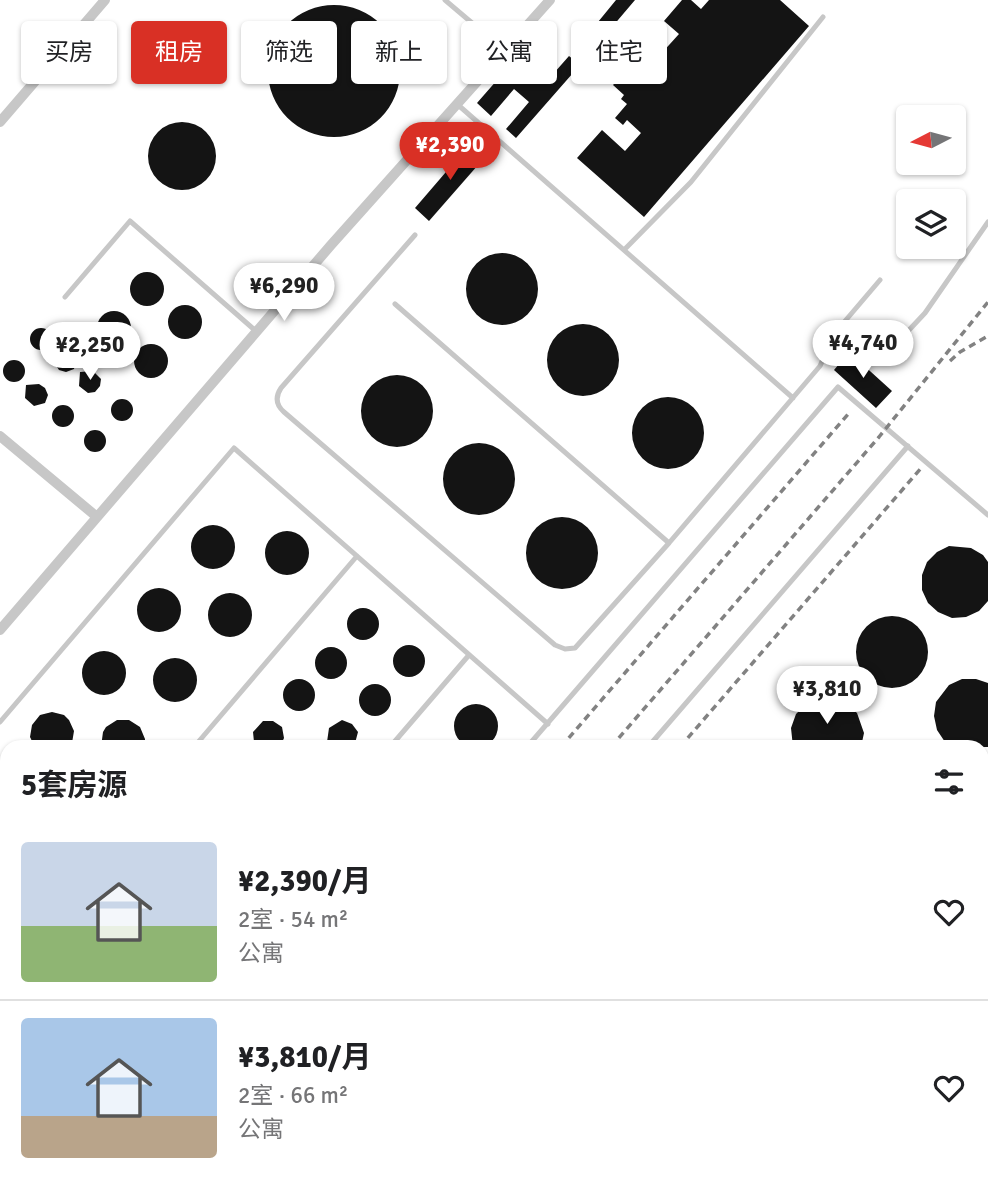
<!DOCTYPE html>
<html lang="zh">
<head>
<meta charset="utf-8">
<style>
	:root { --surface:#fff; --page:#f2f2f2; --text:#202124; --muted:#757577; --line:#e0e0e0; --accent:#d93025 }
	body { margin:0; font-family:Signika,"Noto Sans SC",sans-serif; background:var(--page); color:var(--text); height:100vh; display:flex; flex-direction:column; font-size:26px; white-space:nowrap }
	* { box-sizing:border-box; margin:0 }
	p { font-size:23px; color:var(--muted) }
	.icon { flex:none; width:38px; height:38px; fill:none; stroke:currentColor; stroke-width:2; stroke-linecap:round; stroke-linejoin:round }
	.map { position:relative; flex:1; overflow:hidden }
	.side { position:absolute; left:0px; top:740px; width:989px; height:450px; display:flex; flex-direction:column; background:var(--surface); border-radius:21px 21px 0 0; box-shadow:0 2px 5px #0004 }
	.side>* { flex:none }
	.guide { position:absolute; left:21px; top:21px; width:947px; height:63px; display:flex; gap:14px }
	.needle { width:46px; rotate:264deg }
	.controls { position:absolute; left:896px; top:105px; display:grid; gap:14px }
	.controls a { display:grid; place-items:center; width:70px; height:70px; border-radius:7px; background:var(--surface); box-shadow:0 2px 5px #0004; font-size:35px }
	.price { position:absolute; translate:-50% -60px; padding:0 16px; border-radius:24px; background:#fff; color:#222; font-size:23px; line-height:46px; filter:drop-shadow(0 2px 4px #0008) }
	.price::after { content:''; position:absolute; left:50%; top:42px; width:21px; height:16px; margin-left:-10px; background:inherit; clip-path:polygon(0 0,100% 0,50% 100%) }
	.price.active { background:var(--accent); color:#fff }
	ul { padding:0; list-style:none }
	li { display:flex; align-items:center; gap:21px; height:175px; padding:0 21px }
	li+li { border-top:2px solid var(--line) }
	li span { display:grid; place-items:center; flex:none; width:196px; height:140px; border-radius:7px; color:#555 }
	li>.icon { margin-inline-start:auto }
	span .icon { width:84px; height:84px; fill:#fffc; stroke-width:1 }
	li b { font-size:30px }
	h2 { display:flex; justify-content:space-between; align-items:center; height:84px; padding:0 21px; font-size:30px }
	.tag { padding:0 24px; border-radius:7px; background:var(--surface); box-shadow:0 2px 5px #0004; font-size:24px; line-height:63px }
	.tag.active { background:var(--accent); color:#fff }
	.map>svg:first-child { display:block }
	.building { fill:#141414 }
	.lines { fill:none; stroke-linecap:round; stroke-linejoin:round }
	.path { stroke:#c1c1c1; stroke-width:2; stroke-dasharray:3.5 3.5; stroke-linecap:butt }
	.lane { stroke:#c7c7c7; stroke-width:5 }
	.street { stroke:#c7c7c7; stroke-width:10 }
	.secondary { stroke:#b7b7b7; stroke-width:14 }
	.rail { stroke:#828282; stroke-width:3.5; stroke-dasharray:7 5; stroke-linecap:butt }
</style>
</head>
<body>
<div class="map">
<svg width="988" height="1189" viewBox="0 0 988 1189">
	<rect width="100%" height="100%" fill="#fff"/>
	<path class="building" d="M616,0H635L590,53L580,44Z
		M682,0H691L701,9L709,0H780L809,26L644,217L577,158L602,130L625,151L641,133L627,120L623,125L615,118L627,104L621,99L624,95L613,85L639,56L650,66L679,34L664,21Z
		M268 71a66 66 0 1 1 132 0a66 66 0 1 1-132 0Z
		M541,30L555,42L539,60L554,73L569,56L580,65L516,138L506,129L529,102L514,89L491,116L477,103Z
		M148 156a34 34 0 1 1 68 0a34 34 0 1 1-68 0Z
		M470,144L485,157L429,221L415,208Z
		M466 289a36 36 0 1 1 72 0a36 36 0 1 1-72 0Z
		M130 289a17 17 0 1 1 34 0a17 17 0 1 1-34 0Z
		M168 322a17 17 0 1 1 34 0a17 17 0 1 1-34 0Z
		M97 328a17 17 0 1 1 34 0a17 17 0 1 1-34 0Z
		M547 360a36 36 0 1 1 72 0a36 36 0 1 1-72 0Z
		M30 339a11 11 0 1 1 22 0a11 11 0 1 1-22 0Z
		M134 361a17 17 0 1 1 34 0a17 17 0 1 1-34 0Z
		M64,349L74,354L76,361L74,369L66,372L59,370L53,361L54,351Z
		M849,352L892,391L876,408L834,370Z
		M3 371a11 11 0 1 1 22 0a11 11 0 1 1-22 0Z
		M93,371L101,379L100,386L95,392L88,393L79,386L80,372Z
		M361 411a36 36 0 1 1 72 0a36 36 0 1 1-72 0Z
		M39,384L45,388L48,395L45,403L34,406L25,398L26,385Z
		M632 433a36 36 0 1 1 72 0a36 36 0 1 1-72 0Z
		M111 410a11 11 0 1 1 22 0a11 11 0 1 1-22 0Z
		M52 416a11 11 0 1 1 22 0a11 11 0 1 1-22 0Z
		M84 441a11 11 0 1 1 22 0a11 11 0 1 1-22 0Z
		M443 479a36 36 0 1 1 72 0a36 36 0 1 1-72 0Z
		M526 553a36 36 0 1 1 72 0a36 36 0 1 1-72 0Z
		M191 547a22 22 0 1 1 44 0a22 22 0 1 1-44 0Z
		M265 553a22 22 0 1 1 44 0a22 22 0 1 1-44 0Z
		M949,546L971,548L983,555L988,562V601L979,611L966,617L952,618L938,612L928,603L922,590V575L927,562L937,552Z
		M137 610a22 22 0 1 1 44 0a22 22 0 1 1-44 0Z
		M208 615a22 22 0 1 1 44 0a22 22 0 1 1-44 0Z
		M347 624a16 16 0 1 1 32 0a16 16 0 1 1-32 0Z
		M856 652a36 36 0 1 1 72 0a36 36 0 1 1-72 0Z
		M393 661a16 16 0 1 1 32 0a16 16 0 1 1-32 0Z
		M315 663a16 16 0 1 1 32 0a16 16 0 1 1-32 0Z
		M82 673a22 22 0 1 1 44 0a22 22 0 1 1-44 0Z
		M153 680a22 22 0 1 1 44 0a22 22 0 1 1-44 0Z
		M962,679H976L988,683V747H953L945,742L937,730L934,716L936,702L949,685Z
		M283 695a16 16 0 1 1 32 0a16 16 0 1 1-32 0Z
		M359 700a16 16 0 1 1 32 0a16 16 0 1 1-32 0Z
		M826,697L846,703L857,713L864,733L861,747H793L791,728L796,714L806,704Z
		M454 726a22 22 0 1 1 44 0a22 22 0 1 1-44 0Z
		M52,712L64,715L69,720L74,731L72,743L69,747H35L30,737L32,725L40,715Z
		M117,720H129L140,727L145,739V747H101L103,732L106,727Z
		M342,720L352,724L358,732L354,747H330L327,742L329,728Z
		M263,721H273L282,727L284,738L280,747H257L254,742L253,732Z"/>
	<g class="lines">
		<path class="path" d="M213,1189L214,1183"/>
		<path class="lane" d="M445,0L504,50
			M457,104L793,398
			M624,250L691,182L823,17
			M65,297L130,221L257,332
			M395,304L669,543L575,648L565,649L555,645L284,412C276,405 275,397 281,388L415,235
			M881,360L925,313L988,222
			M669,543L820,366L834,334L880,280
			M0,722L234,448L548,724
			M194,747L357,556
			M390,747L469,655
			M527,747L838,387L988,515
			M648,747L908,446
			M982,797L988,790
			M0,873L7,879
			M982,959L988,964
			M982,977L988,970
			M731,1189L732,1183
			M957,1189V1183"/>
		<path class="street" d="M0,122L105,0
			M0,436L97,517
			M0,630L331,245L550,0"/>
		<path class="secondary" d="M0,1125H7
			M645,1183L714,1189"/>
		<path class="rail" d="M950,361L960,352L988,336
			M561,747L849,413
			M611,747L879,437L988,302
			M680,747L922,467
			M0,937H7
			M0,965L7,966"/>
	</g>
</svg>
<div class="controls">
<a><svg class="needle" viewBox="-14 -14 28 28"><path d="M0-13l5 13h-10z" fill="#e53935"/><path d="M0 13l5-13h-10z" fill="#757577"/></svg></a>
<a><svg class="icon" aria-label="layers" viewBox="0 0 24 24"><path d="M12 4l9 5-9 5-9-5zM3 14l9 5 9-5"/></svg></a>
</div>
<b class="price active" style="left:450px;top:182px">¥2,390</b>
<b class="price" style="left:284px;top:323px">¥6,290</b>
<b class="price" style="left:863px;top:380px">¥4,740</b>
<b class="price" style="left:90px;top:382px">¥2,250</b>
<b class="price" style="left:827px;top:726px">¥3,810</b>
<div class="guide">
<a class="tag">买房</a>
<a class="tag active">租房</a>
<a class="tag">筛选</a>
<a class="tag">新上</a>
<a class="tag">公寓</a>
<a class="tag">住宅</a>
</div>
<section class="side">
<h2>5套房源<svg class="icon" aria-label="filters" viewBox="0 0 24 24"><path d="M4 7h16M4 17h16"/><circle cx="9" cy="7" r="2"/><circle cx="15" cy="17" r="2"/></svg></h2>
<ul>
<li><span style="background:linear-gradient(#c9d6e8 60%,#8fb573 0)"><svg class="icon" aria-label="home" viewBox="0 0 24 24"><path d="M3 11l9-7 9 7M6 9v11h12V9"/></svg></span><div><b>¥2,390/月</b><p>2室 · 54 m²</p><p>公寓</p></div><svg class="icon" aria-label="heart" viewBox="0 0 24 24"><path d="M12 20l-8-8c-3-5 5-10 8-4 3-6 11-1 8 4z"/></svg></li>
<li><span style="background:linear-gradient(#a9c7e8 70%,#b9a48a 0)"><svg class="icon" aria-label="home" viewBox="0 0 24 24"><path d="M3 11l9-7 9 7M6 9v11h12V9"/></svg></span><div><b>¥3,810/月</b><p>2室 · 66 m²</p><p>公寓</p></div><svg class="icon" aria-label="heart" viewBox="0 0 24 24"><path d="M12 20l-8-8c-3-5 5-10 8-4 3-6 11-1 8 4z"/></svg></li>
</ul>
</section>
</div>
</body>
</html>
